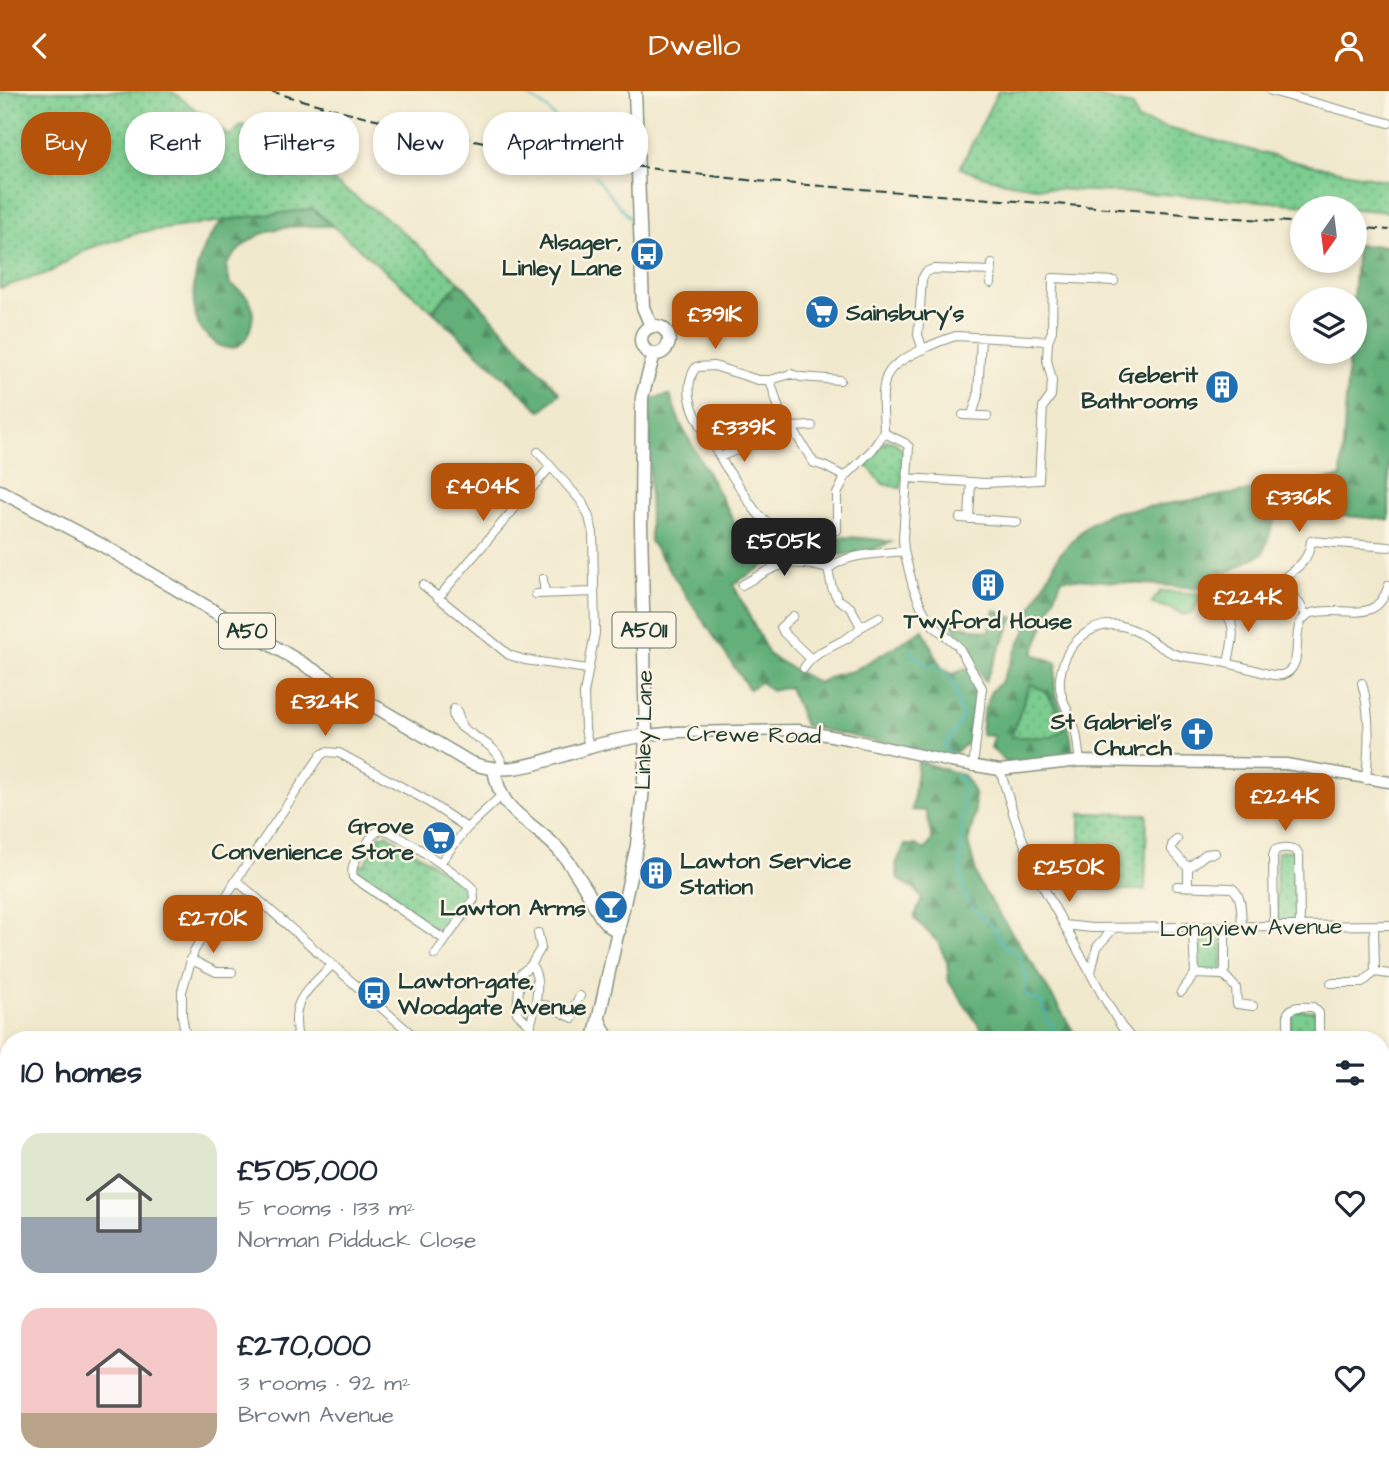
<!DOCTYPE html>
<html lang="en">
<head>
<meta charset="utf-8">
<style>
	:root { --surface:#fff; --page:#f2f2f3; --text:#1f2937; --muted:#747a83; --accent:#b45309 }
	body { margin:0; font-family:"Architects Daughter",sans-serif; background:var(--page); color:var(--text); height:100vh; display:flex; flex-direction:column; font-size:26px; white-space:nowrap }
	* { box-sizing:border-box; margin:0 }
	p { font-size:23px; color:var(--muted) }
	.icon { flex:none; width:38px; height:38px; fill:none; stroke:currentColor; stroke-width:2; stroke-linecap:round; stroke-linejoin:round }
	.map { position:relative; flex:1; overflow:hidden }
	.sheet { position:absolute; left:0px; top:940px; width:1390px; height:450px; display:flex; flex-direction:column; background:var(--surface); border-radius:28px 28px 0 0; box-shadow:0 4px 10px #0003 }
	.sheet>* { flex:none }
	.top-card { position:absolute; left:21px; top:21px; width:700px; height:63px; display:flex; gap:14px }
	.needle { width:46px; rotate:194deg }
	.controls { position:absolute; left:1290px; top:105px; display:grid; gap:14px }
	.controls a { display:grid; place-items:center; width:77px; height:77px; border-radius:50%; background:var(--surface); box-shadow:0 4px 10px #0003; font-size:35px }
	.price { position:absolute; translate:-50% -60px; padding:0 16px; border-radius:14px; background:var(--accent); color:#fff; font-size:23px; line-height:46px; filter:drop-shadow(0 2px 4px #0008) }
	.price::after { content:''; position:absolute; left:50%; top:42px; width:21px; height:16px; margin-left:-10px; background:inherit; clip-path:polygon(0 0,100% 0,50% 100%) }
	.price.on { background:#222; color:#fff }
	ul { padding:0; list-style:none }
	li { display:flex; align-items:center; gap:21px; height:175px; padding:0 21px }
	li span { display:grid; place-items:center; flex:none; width:196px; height:140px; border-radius:21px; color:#555 }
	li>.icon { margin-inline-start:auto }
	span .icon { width:84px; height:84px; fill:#fffc; stroke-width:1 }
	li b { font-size:30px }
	h2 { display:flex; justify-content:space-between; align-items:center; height:84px; padding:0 21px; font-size:30px }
	.chip { padding:0 24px; border-radius:28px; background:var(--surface); box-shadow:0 4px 10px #0003; font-size:24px; line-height:63px }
	.chip.on { background:var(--accent); color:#fff }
	header { display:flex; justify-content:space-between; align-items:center; height:91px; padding:0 21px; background:var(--accent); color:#fff; font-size:32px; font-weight:600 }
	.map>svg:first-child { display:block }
	.grass { fill:url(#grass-dots); stroke:#4d8562; stroke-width:2 }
	.forest { fill:url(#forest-firs); stroke:#427657; stroke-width:2; fill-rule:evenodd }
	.park { fill:#7bcd8f; stroke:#4d8562; stroke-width:2 }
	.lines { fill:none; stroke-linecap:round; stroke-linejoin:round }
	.stream { stroke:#45b5bd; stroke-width:2 }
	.river { stroke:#45b5bd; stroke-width:12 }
	.street-casing { stroke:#889380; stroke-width:10 }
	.secondary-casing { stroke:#889380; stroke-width:13 }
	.primary-casing { stroke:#889380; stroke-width:15 }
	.street { stroke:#fff; stroke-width:8 }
	.secondary { stroke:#fff; stroke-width:10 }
	.primary { stroke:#fff; stroke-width:12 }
	.rail { stroke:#1f3d34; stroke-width:2; stroke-dasharray:10 5; stroke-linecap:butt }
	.labels { text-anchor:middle; stroke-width:5; stroke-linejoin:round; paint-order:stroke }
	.shield { fill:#fcf5e5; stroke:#617469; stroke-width:2 }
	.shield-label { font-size:21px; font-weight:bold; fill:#1f3d34 }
	.poi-label { font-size:23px; font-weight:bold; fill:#1f3d34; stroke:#fcf5e5; text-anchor:end }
	.street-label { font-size:23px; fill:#1f3d34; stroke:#fcf5e5 }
</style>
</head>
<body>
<header><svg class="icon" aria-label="back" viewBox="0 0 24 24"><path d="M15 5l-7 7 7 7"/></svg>Dwello<svg class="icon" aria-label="person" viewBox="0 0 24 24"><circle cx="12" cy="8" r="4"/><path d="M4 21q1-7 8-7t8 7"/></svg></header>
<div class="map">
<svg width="1389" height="1389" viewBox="0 0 1389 1389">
	<defs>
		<pattern id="grass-dots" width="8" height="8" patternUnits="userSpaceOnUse" patternTransform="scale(1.75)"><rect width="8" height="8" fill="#7bcd8f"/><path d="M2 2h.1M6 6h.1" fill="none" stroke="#64a876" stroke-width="1.8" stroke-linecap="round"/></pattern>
		<pattern id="forest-firs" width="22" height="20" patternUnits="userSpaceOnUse" patternTransform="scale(1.75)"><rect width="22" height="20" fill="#64b07a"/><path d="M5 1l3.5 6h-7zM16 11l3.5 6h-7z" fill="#529065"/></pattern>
	</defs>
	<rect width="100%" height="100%" fill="#fcf5e5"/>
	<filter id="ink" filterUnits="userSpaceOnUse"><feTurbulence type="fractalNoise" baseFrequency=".0143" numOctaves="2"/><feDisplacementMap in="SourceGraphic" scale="14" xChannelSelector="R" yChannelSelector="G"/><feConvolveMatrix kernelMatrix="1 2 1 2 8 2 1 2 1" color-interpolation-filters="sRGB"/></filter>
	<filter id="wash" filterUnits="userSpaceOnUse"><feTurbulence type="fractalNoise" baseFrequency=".00686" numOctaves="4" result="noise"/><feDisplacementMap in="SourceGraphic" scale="28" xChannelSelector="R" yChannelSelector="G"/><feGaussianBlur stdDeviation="1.57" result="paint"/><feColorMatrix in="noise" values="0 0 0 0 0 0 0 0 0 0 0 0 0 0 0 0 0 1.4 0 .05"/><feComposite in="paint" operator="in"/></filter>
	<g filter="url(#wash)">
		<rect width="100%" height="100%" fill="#f1e9cd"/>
		<path class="grass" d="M0,0H172L229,45L242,34L310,74L390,130L460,191L432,220L313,118L141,141L87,158L50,181L0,197Z
			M998,0H1075L1133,15L1137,29L1300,72L1389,90V121C1314,114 1237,108 1160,103C1094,99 1021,103 960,77Z
			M886,349L896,352L904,361L901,397L883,393L865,372Z
			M1030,593C1053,601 1055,617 1064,638L1052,646H1011Z
			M1080,722L1147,723L1145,799H1099L1080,767Z
			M387,743L468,796L470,807L467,813L462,809L455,818L461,823L455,830L450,827L445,834L450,837L442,843L355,784L357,772L363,775L380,750L375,746Z
			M1291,759L1297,765V833H1276L1277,761Z
			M1223,839L1222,881L1199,882L1195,840Z
			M1293,919L1315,920L1317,948H1290L1291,920Z
			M0,1051L9,1058V1228L0,1229Z"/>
		<path class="forest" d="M313,118L332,135C286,135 254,133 226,175L230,193C246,203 256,210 252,230C247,257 228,267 208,245C205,242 200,238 198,233C187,198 198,154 224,129Z
			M1357,154L1389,155V429L1278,419L1263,462L1199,497L1062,487L1033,563L1057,572C1049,608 1064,613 1070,643C1072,650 1072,658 1073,666L1008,673L991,657L994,645L981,644L983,623L991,600L1001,591L1025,541L1028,524L1059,464L1086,435L1109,422L1341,386L1349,261H1354L1353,208ZM1030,593C1052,599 1056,619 1064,638L1052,646H1011Z
			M460,191L560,302L541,320L432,220Z
			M670,304L680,332L746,452C794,450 843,441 891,451L863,462L773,470L733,493L769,564L818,592L834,584L853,580L923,539L941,576L953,583L967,577L981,596L974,613L968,652L949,666L805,635L789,596L771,600L761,591L749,598L650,450L649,308Z
			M995,519L1014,527L985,590L952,532L989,541Z
			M918,670L963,684L970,694L974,702L975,723L968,752L979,792L1035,877L1078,948H988L949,891L947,871L938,851L914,827L922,808L915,798L898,788L896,773L905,754H915L925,759L932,749L926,720L912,719Z
			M1381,1165L1389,1171V1233H1381Z"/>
		<path class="park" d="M1161,500L1202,503L1193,521L1184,524L1172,518L1151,512Z"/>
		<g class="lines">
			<path class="stream" d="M521,0L546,17L575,48
				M594,85L634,132
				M913,557L911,562L926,573L936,575C940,580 946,582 949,586C958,596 957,615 963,627L945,655L948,661
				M957,682L963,692L961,783L966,806L974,818L991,834L1002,852L1018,864L1027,886L1025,898L1027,905L1043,912L1047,930L1062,948
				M0,1127H5L9,1133
				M1381,1207L1386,1222L1389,1221"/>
			<path class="river" d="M472,1381L480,1389"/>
		</g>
	</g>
	<g filter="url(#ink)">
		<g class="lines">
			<g class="street-casing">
				<path id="street" d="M1271,0L1389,32
					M991,192L992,173
					M923,259L918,244L922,188L926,181L933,178L991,180
					M770,289L783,331L795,342L814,372L824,375L845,386
					M963,324L987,325
					M972,324L978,305L981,246
					M812,335L791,336L720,366C705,341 676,305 696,276L714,275L758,289H770L791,283L801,286L840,289
					M538,361L582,411L589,426L593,442L595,542L584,603L585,638L589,656
					M720,366C726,378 734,387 741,398C747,407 752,417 760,425C780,444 811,446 837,439V403L841,395L845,386L872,359L884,342
					M907,387L986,392L1039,389L1043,316L1051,305L1052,289L1047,269L1048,250L1052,240L1053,187L1114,190
					M960,427L1017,431
					M969,428L971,391
					M543,488L545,502
					M423,494L509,564L525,569L588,578
					M742,494C778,474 786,466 828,478
					M536,503L593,501
					M438,507L550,376
					M1295,507L1282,488C1297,477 1309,470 1311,450L1389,456
					M1299,512L1306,524
					M1226,523C1238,538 1231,555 1228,572
					M793,525L781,536L784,542L810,567
					M1231,530L1239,520
					M861,536L879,526
					M804,577C818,555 844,555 861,536L851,517L838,508L832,497L828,478C847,462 879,463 904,460
					M1362,592C1371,625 1369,655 1366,689
					M462,636L457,620L454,618C446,642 502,647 503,678
					M1080,670C1078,660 1078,648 1075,638C1070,621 1058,606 1060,588C1063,555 1091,526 1126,536C1143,541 1156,555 1172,562C1182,567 1193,566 1204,568C1220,570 1235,574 1251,578C1260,580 1272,586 1282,584C1310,575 1284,531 1312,522C1344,513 1375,537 1389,494
					M973,676L982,597L958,555L930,532L921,515L913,496L904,460L903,447L909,356L905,352L884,342C884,324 879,296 889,281C898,267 939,250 956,245L1048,250
					M1000,679L1015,728L1035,781L1103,905L1121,935L1132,948
					M1177,748L1172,754V759L1188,777V796
					M440,772L467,737L501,705
					M1188,777L1206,763L1215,762
					M236,789L417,948
					M1177,795L1232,797C1243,805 1241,823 1242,836
					M1064,834L1092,837L1389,834
					M1374,835L1375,881L1389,883
					M1274,836L1273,765L1275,759C1282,756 1289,756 1296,759L1299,764L1300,835
					M1193,837L1195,883L1221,884L1225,879V836
					M435,864L474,808L473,798C465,788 393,738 383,739C373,740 369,750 364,757C357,767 350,774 353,786L445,849
					M190,868L216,881H232
					M531,874L541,857L538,842
					M1091,881L1097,856L1114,837
					M1223,883L1236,897L1237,913L1253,915
					M1331,892H1362L1375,881
					M1181,901L1195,883
					M536,913L548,915L573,927
					M569,924L580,905
					M186,948L182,924V900L194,860L236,789L321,664L326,661L339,662L424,708L467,737
					M298,948C290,909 305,902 331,875
					M526,948C532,930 545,889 531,874L520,883L517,922L531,935
					M1288,948V922C1293,914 1304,916 1313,916L1319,922V948
					M1381,968H1389
					M1381,1061L1389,1060
					M1381,1118L1389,1117
					M342,1389L349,1381"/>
			</g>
			<g class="secondary-casing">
				<path id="secondary" d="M646,644L677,641L798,639L853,649L951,671L1000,679L1080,670L1286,673L1389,691
					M600,929L609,948
					M742,1381L745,1389
					M918,1381L930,1389"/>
			</g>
			<g class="primary-casing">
				<path id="primary" d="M635,0L643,216L651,235
					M641 249a14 14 0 1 1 28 0a14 14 0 1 1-28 0Z
					M0,400L109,458L469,671C509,688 547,668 587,657C606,651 626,648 646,644
					M494,678C500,717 519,723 545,746C562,759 575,780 586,798C595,813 600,834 619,840
					M594,948L637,754L644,688L646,644L641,434L642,306L654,263
					M436,1389L441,1381"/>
			</g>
			<use href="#street" class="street"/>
			<use href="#secondary" class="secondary"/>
			<use href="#primary" class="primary"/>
			<path class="rail" d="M270,0C429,47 592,72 756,90L1302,132
				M1354,136L1389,139"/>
		</g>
	</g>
	<defs>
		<g id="bus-disc" transform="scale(1.75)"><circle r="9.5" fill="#1f6fb2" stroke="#fcf5e5"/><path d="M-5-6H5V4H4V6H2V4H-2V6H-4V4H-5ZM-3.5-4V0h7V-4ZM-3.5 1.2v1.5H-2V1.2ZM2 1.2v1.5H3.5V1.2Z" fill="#fff"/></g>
		<g id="supermarket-disc" transform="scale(1.75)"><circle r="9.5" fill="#1f6fb2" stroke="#fcf5e5"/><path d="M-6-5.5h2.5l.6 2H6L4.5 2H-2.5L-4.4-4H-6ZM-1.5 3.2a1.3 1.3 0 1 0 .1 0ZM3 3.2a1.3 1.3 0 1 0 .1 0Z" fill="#fff"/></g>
		<g id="building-disc" transform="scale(1.75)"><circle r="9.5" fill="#1f6fb2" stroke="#fcf5e5"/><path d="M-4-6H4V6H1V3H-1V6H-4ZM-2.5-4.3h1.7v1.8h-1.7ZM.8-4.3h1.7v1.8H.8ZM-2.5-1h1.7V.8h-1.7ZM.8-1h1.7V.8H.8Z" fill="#fff"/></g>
		<g id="church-disc" transform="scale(1.75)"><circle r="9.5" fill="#1f6fb2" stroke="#fcf5e5"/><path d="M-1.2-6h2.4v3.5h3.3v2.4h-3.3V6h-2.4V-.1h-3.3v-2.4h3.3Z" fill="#fff"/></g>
		<g id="bar-disc" transform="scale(1.75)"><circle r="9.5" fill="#1f6fb2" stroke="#fcf5e5"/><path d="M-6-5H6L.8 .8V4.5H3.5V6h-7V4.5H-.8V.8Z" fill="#fff"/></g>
	</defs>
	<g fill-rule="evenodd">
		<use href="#bus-disc" x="647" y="163"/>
		<use href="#supermarket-disc" x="822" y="221"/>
		<use href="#building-disc" x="1222" y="296"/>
		<use href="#building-disc" x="988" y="494"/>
		<use href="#church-disc" x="1197" y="643"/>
		<use href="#supermarket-disc" x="439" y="747"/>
		<use href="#building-disc" x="656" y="782"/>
		<use href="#bar-disc" x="611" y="816"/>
		<use href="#bus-disc" x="374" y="902"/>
	</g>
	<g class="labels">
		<g class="shield">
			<rect x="612.5" y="521.5" width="63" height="35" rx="5"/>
			<rect x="219" y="522.5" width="56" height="35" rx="5"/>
		</g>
		<g class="shield-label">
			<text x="644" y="546">A5011</text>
			<text x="247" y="547">A50</text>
		</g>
		<g class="poi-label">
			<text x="622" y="158">Alsager,<tspan x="622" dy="26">Linley Lane</tspan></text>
			<text x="846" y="229" text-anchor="start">Sainsbury's</text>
			<text x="1198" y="291">Geberit<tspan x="1198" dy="26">Bathrooms</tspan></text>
			<text x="988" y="537" text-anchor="middle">Twyford House</text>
			<text x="1172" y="638">St Gabriel's<tspan x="1172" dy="26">Church</tspan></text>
			<text x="414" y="742">Grove<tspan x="414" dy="26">Convenience Store</tspan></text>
			<text x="680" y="777" text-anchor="start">Lawton Service<tspan x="680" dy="26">Station</tspan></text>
			<text x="586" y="824">Lawton Arms</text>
			<text x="398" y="897" text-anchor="start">Lawton-gate,<tspan x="398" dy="26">Woodgate Avenue</tspan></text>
		</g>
		<g class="street-label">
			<text transform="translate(643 639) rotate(-89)" y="8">Linley Lane</text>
			<text transform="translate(754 643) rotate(1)" y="8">Crewe Road</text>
			<text transform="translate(1251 836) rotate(-1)" y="8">Longview Avenue</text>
		</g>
	</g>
</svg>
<div class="controls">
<a><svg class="needle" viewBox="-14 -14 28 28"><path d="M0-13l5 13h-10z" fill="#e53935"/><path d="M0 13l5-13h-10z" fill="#747a83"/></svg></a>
<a><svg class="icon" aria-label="layers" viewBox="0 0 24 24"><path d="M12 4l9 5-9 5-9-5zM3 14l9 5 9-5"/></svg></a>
</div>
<b class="price" style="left:715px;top:260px">£391K</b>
<b class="price" style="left:744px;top:373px">£339K</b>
<b class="price" style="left:483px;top:432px">£404K</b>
<b class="price" style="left:1299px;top:443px">£336K</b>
<b class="price on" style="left:784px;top:487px">£505K</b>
<b class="price" style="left:1248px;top:543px">£224K</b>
<b class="price" style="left:325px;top:647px">£324K</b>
<b class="price" style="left:1285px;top:742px">£224K</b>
<b class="price" style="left:1069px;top:813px">£250K</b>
<b class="price" style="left:213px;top:864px">£270K</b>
<div class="top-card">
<a class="chip on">Buy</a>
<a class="chip">Rent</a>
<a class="chip">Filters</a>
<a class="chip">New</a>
<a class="chip">Apartment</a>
</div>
<section class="sheet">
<h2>10 homes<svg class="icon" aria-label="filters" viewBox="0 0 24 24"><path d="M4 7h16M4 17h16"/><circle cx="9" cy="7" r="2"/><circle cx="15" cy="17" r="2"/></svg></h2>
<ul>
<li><span style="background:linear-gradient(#dfe7d0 60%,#9aa5b1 0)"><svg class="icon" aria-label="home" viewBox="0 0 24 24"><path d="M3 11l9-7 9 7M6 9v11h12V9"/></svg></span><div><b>£505,000</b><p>5 rooms · 133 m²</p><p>Norman Pidduck Close</p></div><svg class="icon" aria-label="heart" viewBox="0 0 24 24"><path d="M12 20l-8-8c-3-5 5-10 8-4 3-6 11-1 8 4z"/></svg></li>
<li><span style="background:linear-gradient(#f6c9c9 75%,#b9a48a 0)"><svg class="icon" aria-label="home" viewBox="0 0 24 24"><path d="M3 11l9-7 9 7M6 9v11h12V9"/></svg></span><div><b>£270,000</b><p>3 rooms · 92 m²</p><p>Brown Avenue</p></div><svg class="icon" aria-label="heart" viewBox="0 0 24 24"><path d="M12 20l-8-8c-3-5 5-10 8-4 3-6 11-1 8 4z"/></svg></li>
</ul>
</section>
</div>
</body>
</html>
